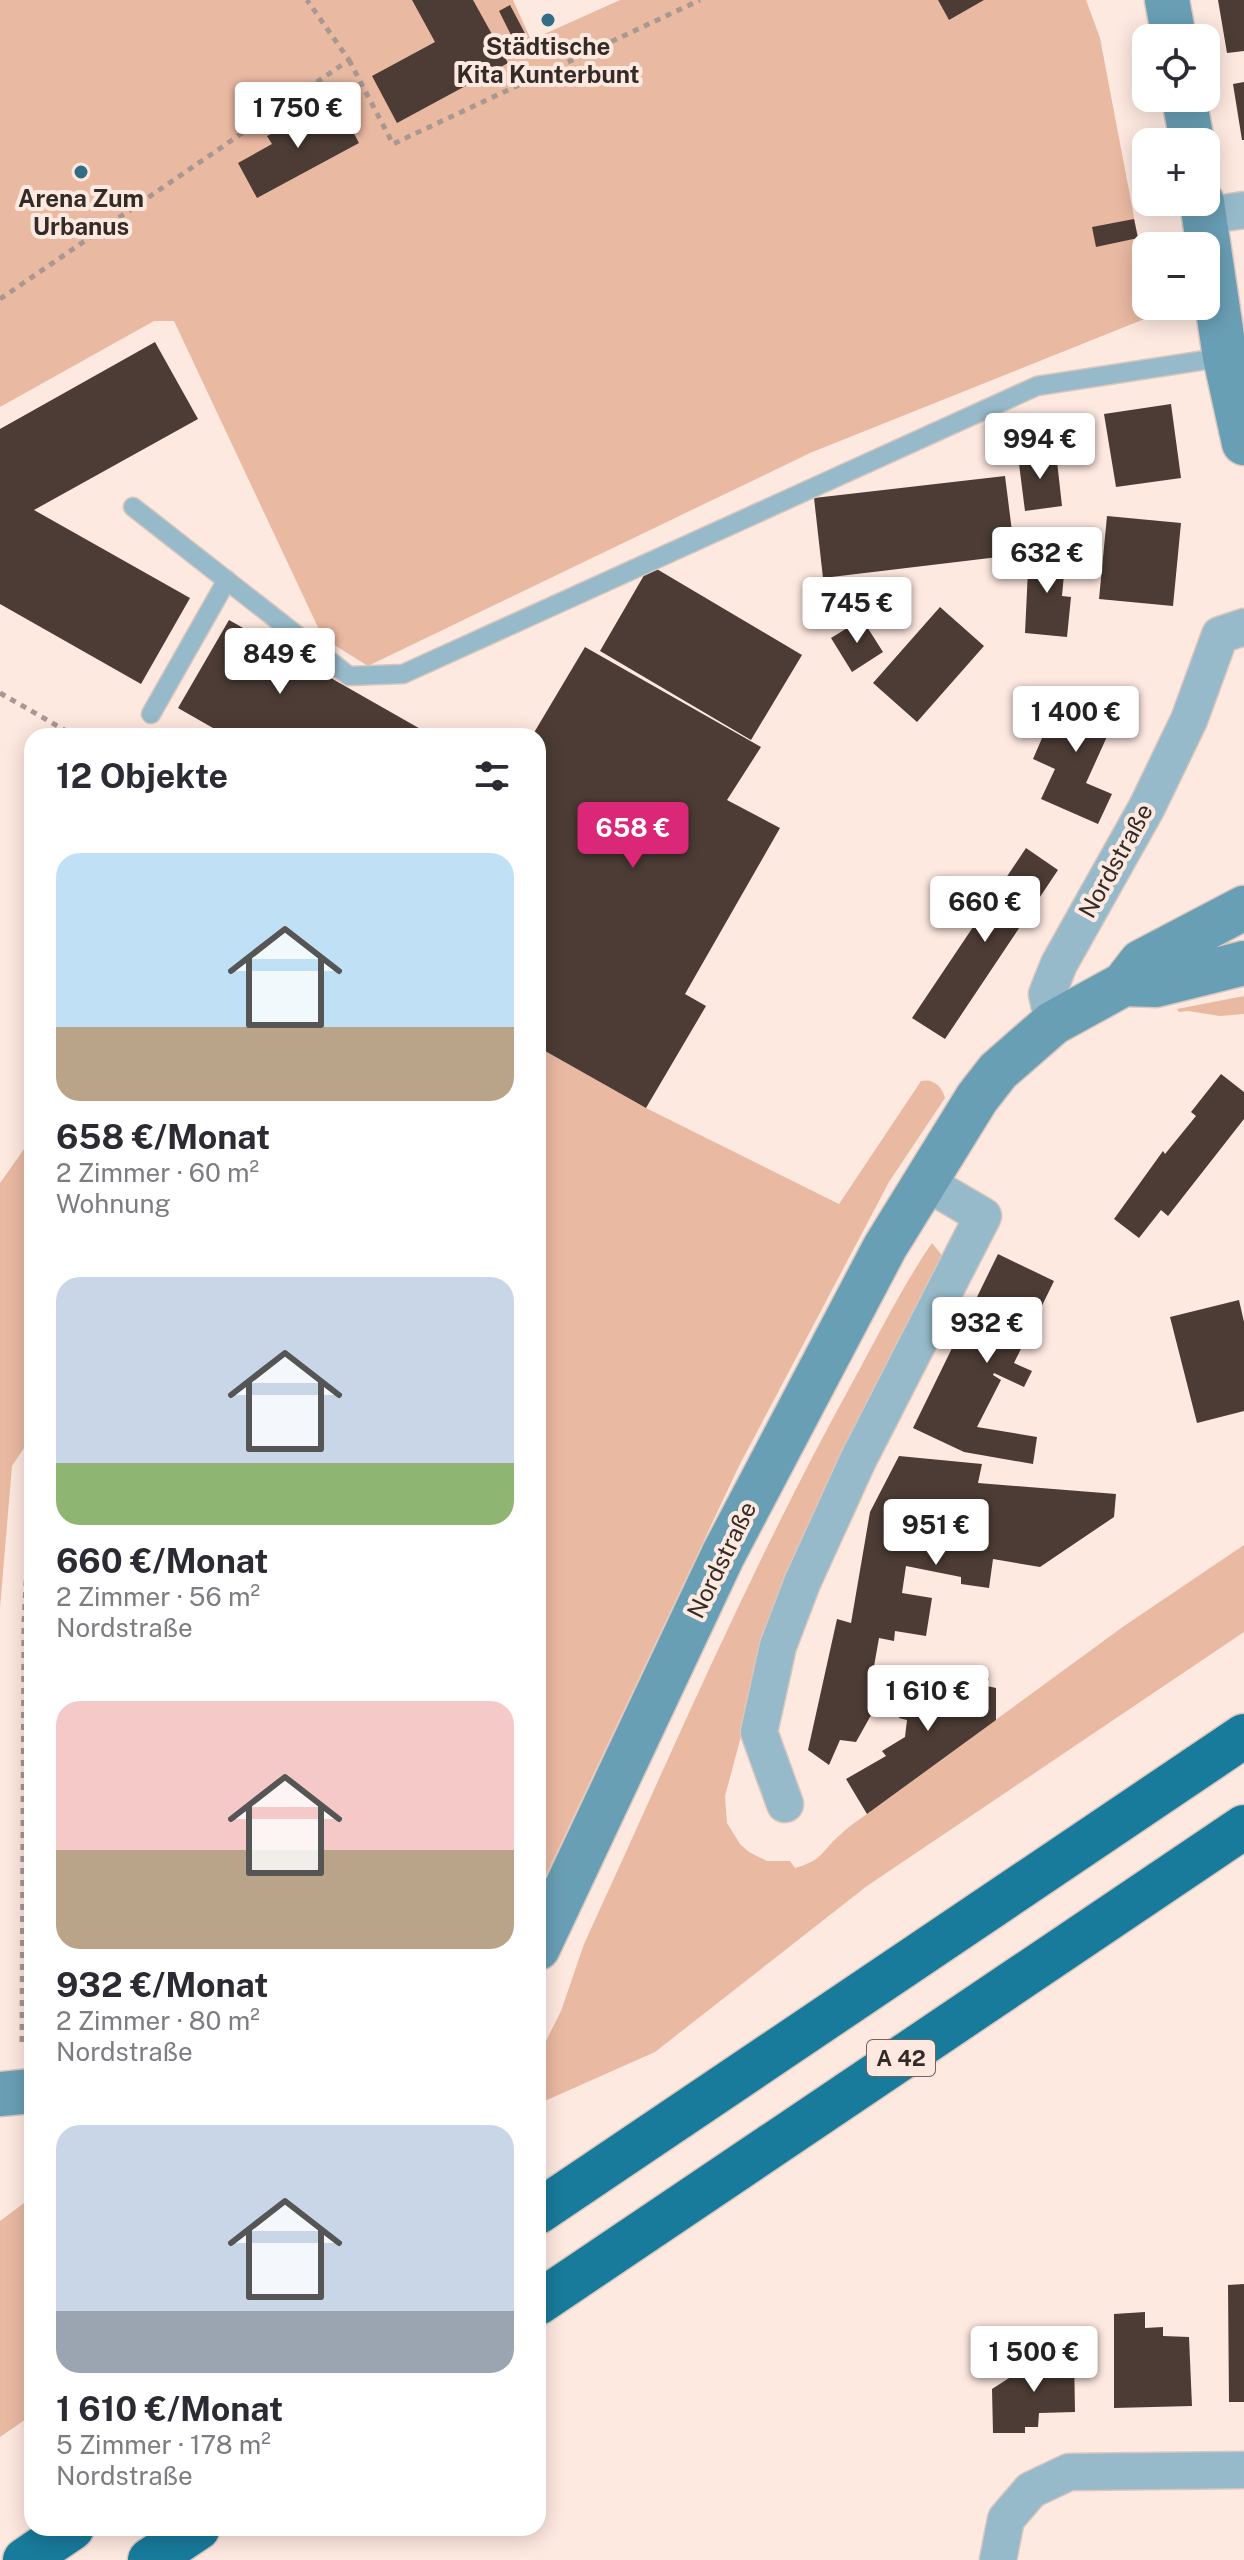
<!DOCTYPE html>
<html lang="de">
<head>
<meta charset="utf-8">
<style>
	:root { --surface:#fff; --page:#f7f7f7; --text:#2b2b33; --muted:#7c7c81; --accent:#db2777 }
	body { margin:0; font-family:"Public Sans",sans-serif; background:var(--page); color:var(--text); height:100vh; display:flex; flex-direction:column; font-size:30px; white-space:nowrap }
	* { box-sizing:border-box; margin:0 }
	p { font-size:26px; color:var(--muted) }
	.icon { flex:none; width:44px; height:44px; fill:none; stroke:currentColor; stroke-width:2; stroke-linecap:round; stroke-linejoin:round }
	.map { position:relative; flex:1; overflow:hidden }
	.panel { position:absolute; left:24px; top:728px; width:522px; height:1808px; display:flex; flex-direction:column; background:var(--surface); border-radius:24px; box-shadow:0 4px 20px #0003 }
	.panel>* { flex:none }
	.tools { position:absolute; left:1132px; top:24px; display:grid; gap:16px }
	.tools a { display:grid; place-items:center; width:88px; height:88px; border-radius:16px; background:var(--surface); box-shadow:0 4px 20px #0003; font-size:40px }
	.price { position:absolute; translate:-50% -68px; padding:0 18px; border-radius:8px; background:#fff; color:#222; font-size:26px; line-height:52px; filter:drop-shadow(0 2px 4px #0008) }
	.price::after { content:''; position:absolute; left:50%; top:48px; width:24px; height:18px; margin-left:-12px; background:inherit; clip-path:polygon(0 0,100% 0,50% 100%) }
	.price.on { background:var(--accent); color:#fff }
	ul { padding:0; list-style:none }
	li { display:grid; align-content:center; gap:16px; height:424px; padding:0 32px }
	li span { display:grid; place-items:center; height:248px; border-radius:24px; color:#555 }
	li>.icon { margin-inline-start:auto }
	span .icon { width:144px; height:144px; fill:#fffc; stroke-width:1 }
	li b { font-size:34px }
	h2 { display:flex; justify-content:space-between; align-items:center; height:96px; padding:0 32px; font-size:34px }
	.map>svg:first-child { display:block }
	.green { fill:#eab9a2 }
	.building { fill:#4c3c35 }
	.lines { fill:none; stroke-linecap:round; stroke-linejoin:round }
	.lane-casing { stroke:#d9c7bf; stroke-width:21 }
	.street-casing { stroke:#d9c7bf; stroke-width:39 }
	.secondary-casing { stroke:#d9c7bf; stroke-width:47 }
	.highway-casing { stroke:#d9c7bf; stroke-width:47 }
	.path { stroke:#a89891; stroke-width:5; stroke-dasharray:6 6; stroke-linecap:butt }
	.lane { stroke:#96bac9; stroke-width:18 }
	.street { stroke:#96bac9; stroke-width:36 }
	.secondary { stroke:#699fb5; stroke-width:44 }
	.highway { stroke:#187b9b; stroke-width:44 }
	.poi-dot { fill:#316e85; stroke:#fee9e0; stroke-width:3 }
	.labels { text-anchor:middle; stroke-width:8; stroke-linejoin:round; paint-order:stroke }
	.shield { fill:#fee9e0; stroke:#70645e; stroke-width:2 }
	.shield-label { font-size:22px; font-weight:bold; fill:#332b27 }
	.poi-label { font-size:24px; font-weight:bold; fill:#332b27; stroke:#fee9e0 }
	.street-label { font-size:24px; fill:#332b27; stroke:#fee9e0 }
</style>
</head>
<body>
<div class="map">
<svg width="1244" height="2560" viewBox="0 0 1244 2560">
	<rect width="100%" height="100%" fill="#fee9e0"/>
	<path class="green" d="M0,0H513L531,40L620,0H1086L1100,38L1138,238L1133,240L1147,318L810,453L368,666L323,638L174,321H154L0,407Z
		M1244,996V1014L1220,1016L1188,1011L1179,1012L1177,1009Z
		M538,1047L646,1108L839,1204L921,1081C934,1078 942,1087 945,1098L889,1182L739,1466L538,1892Z
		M32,1138V1436L12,1466L0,1608V1183Z
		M932,1243L941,1254L942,1269L761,1662L725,1796L727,1823L740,1844L749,1852L767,1861H790L795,1868C824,1860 821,1851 841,1834C849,1826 859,1820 867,1814L1124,1626L1244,1545V1632L867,1886L655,2052L538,2104V2057L561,2011L584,1944C670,1757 751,1566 851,1385C877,1338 901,1288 932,1243Z
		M32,2197V2415L0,2437V2221Z"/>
	<path class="building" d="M412,0H473L508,63L397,123L372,76L435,42Z
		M938,0H984L949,20Z
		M1218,0H1244V51L1227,53Z
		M510,5L528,39L516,45L499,11Z
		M1244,82V140H1242L1233,84Z
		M340,107L359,143L257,198L238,163L272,144L267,136L319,109L323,117Z
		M1134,219L1138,238L1096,247L1092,227Z
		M155,342L198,419L34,510L190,598L141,684L0,604V429Z
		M1171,404L1181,478L1116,487L1104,414Z
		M1056,452L1062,506L1025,511L1018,456Z
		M1005,476L1015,555L823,578L814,498Z
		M1107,516L1181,523L1173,606L1099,599Z
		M1029,549L1066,553L1062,596L1071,597L1067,637L1025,633Z
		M650,565L802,655L751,740L600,651Z
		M940,607L984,646L917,722L873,683Z
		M862,619L883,652L852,672L831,638Z
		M229,620L424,731L432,736H227L178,708Z
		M585,647L761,747L727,800L780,828L685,994L706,1006L646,1108L538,1047V736H532Z
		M1064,687L1119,710L1086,783L1112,794L1098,824L1041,799L1055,769L1033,759Z
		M1026,848L1058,870L945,1039L912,1018Z
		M1221,1074L1244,1092V1119L1168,1216L1161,1210L1139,1238L1114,1219L1163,1151L1165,1154L1196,1116L1191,1112Z
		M998,1254L1054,1281L1014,1363L1032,1371L1024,1387L994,1373L993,1375L1001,1380L977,1427L1037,1437L1033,1464L964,1452L913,1428Z
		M1239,1300L1244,1322V1411L1197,1423L1170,1317Z
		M899,1456L982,1464L978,1483L1116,1494L1114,1517L1040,1567L993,1559L989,1588L961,1584V1577L906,1566L902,1593L932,1598L926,1636L895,1631L894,1641L879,1638L871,1683H889L856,1742L840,1740L829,1765L808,1750L837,1619L851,1623L870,1512Z
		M924,1669L989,1678L987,1686L996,1688V1720L867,1814L846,1779L886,1756L882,1751L905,1737L907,1720L899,1718L903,1690L920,1693Z
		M1244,2284V2402H1229L1228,2285Z
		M1145,2312V2328L1163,2327V2336L1189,2337L1192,2406L1114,2408V2314Z
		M1046,2354H1074L1075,2412L1039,2413L1038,2427H1025V2433H993L992,2389Z"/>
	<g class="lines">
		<g class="lane-casing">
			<path id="lane" d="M133,507L349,676L403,674L1037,386L1225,357
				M151,714L227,580"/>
		</g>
		<g class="street-casing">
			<path id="street" d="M1205,216L1244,210
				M1053,1023L1047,994L1059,964L1147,807L1189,720L1220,635L1244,627
				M785,1804L759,1732L778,1646L802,1583L858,1460L983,1216L925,1182
				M998,2560L1006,2519L1031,2490L1069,2472L1244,2470"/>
		</g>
		<g class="secondary-casing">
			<path id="secondary" d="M1167,0L1174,38
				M1184,98L1192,142
				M1202,202L1225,357L1244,443
				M1124,984L1156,985L1244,963
				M538,1948L723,1555L885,1247L977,1098L998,1071L1053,1023L1124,984L1141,962L1244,908
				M0,2094L32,2091"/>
		</g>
		<g class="highway-casing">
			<path id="highway" d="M538,2212L1244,1736
				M538,2303L1244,1827
				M25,2560L72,2528
				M150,2560L198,2528"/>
		</g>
		<path class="path" d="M349,60L393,144L700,0
			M0,299L349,60L307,0
			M0,693L75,736
			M22,2042L24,1622L32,1472"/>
		<use href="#lane" class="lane"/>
		<use href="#street" class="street"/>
		<use href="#secondary" class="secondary"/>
		<use href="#highway" class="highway"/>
	</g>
	<g class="poi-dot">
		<circle cx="548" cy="20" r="8"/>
		<circle cx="81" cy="172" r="8"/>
	</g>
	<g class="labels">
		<rect class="shield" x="867" y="2040" width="68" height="36" rx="6"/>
		<g class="shield-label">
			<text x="901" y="2066">A 42</text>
		</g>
		<g class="poi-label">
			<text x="548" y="55">Städtische<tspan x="548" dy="28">Kita Kunterbunt</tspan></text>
			<text x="81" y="207">Arena Zum<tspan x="81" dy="28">Urbanus</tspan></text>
		</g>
		<g class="street-label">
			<text transform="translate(1116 861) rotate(-61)" y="8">Nordstraße</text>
			<text transform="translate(722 1560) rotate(-64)" y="8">Nordstraße</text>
		</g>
	</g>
</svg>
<div class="tools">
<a><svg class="icon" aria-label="locate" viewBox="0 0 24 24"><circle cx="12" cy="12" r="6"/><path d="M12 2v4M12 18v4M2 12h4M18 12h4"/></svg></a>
<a>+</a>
<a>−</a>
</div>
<b class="price" style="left:298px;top:150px">1 750 €</b>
<b class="price" style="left:1040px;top:481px">994 €</b>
<b class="price" style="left:1047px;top:595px">632 €</b>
<b class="price" style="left:857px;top:645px">745 €</b>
<b class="price" style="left:280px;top:696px">849 €</b>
<b class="price" style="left:1076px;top:754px">1 400 €</b>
<b class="price on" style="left:633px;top:870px">658 €</b>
<b class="price" style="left:985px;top:944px">660 €</b>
<b class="price" style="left:987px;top:1365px">932 €</b>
<b class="price" style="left:936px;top:1567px">951 €</b>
<b class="price" style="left:928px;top:1733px">1 610 €</b>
<b class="price" style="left:1034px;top:2394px">1 500 €</b>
<section class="panel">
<h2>12 Objekte<svg class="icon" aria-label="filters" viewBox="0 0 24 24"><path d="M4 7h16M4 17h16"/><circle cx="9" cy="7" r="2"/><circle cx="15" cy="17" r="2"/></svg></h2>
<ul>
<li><span style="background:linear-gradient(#bfe0f5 70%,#b9a48a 0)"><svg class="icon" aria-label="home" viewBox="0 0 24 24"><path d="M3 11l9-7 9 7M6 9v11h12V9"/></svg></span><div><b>658 €/Monat</b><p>2 Zimmer · 60 m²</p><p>Wohnung</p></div></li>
<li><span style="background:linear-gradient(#c9d6e8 75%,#8fb573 0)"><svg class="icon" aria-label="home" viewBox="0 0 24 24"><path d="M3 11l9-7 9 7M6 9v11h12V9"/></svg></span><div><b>660 €/Monat</b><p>2 Zimmer · 56 m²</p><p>Nordstraße</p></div></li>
<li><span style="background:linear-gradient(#f6c9c9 60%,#b9a48a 0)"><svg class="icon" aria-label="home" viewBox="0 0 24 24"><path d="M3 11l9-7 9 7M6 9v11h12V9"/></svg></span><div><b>932 €/Monat</b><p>2 Zimmer · 80 m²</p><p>Nordstraße</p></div></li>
<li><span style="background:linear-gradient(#c9d6e8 75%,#9aa5b1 0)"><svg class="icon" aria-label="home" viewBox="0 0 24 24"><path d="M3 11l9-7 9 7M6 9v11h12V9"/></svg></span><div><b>1 610 €/Monat</b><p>5 Zimmer · 178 m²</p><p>Nordstraße</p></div></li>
</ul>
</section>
</div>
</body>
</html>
